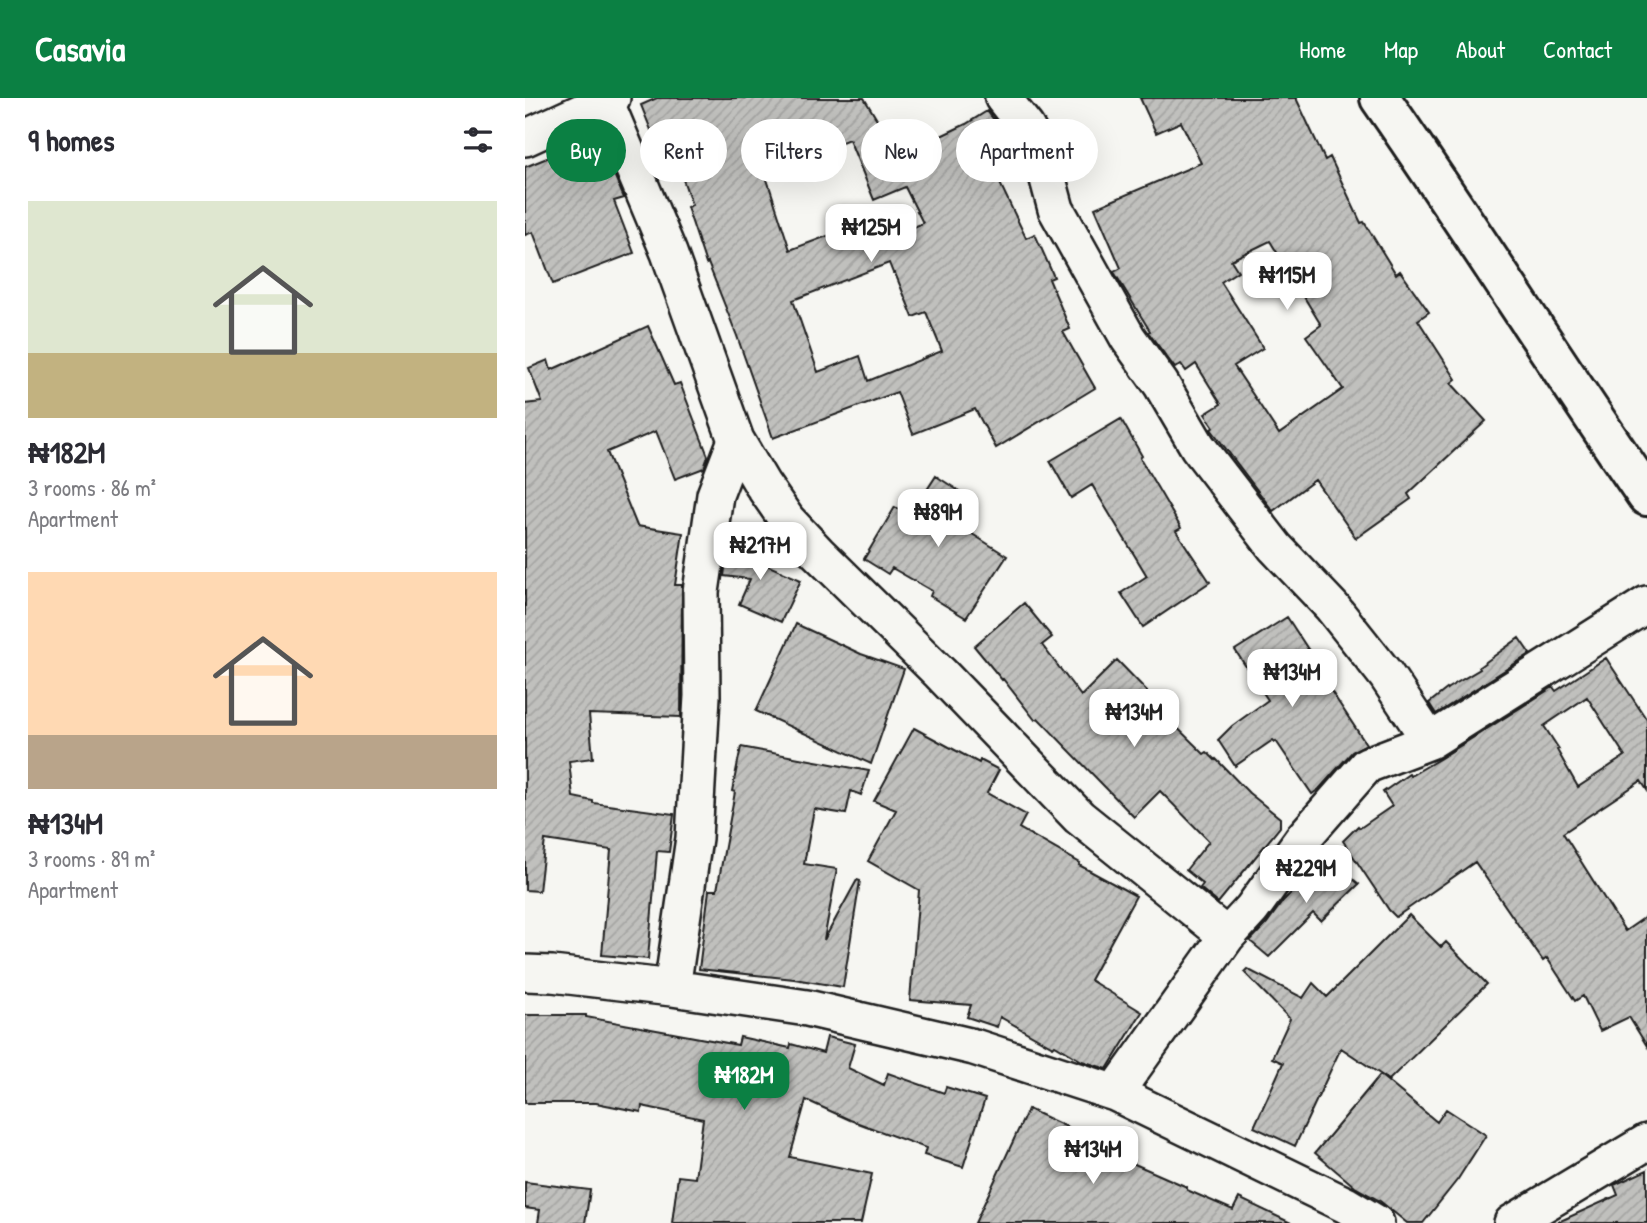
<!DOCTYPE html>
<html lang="en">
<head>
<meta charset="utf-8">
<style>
	:root { --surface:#fff; --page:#f7f7f7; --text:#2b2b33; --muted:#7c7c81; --accent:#0b8043 }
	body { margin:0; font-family:"Patrick Hand",sans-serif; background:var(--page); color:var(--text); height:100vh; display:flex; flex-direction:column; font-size:26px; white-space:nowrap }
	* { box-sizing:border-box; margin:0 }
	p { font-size:23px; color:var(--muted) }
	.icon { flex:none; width:38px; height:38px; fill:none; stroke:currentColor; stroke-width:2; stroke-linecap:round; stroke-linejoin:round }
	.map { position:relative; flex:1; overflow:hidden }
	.drawer { display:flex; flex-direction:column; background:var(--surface); width:525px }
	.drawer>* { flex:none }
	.banner { position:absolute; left:21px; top:21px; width:665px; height:63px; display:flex; gap:14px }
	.price { position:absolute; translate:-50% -60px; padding:0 16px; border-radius:14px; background:#fff; color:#222; font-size:23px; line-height:46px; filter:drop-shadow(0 2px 4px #0008) }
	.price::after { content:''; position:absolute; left:50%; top:42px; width:21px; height:16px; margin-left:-10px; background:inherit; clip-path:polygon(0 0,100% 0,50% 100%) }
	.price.current { background:var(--accent); color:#fff }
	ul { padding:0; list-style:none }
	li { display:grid; align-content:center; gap:14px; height:371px; padding:0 28px }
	li span { display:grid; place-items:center; height:217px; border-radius:0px; color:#555 }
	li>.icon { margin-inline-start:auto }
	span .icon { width:126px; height:126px; fill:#fffc; stroke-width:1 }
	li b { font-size:30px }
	h2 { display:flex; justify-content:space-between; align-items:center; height:84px; padding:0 28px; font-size:30px }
	.pill { padding:0 24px; border-radius:32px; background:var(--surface); box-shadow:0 7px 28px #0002; font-size:24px; line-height:63px }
	.pill.current { background:var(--accent); color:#fff }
	header { display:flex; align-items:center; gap:42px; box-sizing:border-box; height:98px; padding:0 35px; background:var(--accent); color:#fff }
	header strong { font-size:33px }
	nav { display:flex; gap:38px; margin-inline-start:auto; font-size:24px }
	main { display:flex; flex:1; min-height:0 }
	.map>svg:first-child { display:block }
	.building { fill:url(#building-hatch); stroke:#1c1c1c; stroke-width:2; fill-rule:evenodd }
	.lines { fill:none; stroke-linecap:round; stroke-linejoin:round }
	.minor-casing { stroke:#1c1c1c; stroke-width:40 }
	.major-casing { stroke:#1c1c1c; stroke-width:44 }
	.minor { stroke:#f6f6f2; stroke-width:35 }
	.major { stroke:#f6f6f2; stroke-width:38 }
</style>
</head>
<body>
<header>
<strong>Casavia</strong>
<nav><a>Home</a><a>Map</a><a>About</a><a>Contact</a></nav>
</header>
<main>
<section class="drawer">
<h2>9 homes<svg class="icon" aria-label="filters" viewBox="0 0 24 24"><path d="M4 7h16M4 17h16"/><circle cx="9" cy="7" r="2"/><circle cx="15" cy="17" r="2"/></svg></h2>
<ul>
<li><span style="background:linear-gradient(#dfe7d0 70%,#c2b280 0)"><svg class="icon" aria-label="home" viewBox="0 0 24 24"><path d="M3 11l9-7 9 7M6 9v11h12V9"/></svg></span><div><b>₦182M</b><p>3 rooms · 86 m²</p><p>Apartment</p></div></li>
<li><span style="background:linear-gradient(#ffd9b3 75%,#b9a48a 0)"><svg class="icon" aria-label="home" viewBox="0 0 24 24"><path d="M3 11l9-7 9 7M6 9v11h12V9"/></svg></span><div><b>₦134M</b><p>3 rooms · 89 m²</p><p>Apartment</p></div></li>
</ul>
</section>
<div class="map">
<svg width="1122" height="1125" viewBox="0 0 1122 1125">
	<defs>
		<pattern id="building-hatch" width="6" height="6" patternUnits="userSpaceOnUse" patternTransform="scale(1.75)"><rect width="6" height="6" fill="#c0c0bd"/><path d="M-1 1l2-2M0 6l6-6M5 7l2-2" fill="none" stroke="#a4a4a2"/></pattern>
	</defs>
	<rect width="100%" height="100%" fill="#f6f6f2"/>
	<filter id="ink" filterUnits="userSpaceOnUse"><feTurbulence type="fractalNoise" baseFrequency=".0143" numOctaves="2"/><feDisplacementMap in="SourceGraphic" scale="14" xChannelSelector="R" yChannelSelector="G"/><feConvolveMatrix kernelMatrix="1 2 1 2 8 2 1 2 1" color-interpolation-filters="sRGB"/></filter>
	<g filter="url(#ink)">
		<path class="building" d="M132,0H339L374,58L441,26L462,13L486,44L462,58L501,140L510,136L529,179L524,181L545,231L538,234L570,290L471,350L450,311L388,336L372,294L248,340L212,238L183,165L181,166L162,109L167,107L144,42L132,47L116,7ZM324,41L349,102L380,89L398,125L349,147L340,124L265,152L240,75ZM364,165L368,175H370L388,219L401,214L417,253L343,283L335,258L293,274L268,202Z
			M615,0H771L800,62L805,59L836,125L839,124L871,176L875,173L904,214L893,222L931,281L926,285L961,323L883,396L886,401L831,440L790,382L748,413L686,331L689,329L680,316L696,306L671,266L661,273L656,266L650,270L623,234L625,233L589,174L596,170L570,110L676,65L656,24L631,35ZM745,143L796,227L781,238L818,291L754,336L709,268L738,250L696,184L713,173L706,162Z
			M72,36L99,100L89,103L109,155L28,186L8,134L0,137V69L32,56L31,50Z
			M123,228L149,287L155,285L183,358L179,370L150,381L131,333L82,354L112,428L158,435L150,487H157L156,619L64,616L68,660L44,663L48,699L68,703V705L149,716L144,754L132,753L123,861L77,857L86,752L20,742L14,793L0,792V306L17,304L4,270L23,262L26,272Z
			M596,321L617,358L615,360L656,430L651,433L685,484L618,529L596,495L622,478L567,387L546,400L525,363Z
			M411,378L448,402L433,427L482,458L441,520L405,498L407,493L367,470L363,476L339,461L370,409L385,418Z
			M204,440L223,443L221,458L276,482L256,524L214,506L225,481L199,478Z
			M499,505L527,539L517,547L556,598L592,562L622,593V600L679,656L682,654L690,662L691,661L724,695L755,720V729L693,805L675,790L678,786L661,772L684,743L635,693L609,719L513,620L510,622L478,581L477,582L449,548Z
			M762,519L790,562L787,564L841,646L827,654L794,691L787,696L751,643L750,644L748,642L710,668L693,642L707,628L743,602L710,552Z
			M271,526L336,556L379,571L346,666L231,613Z
			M994,540L1005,556L911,616L904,605L923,590L955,571L954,569Z
			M1081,560L1122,622V692L1116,683L1038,735L1100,833L1122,818V948L1104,919L1075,933L1058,898L1050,903L1022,860L1018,863L950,764L871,819L864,812L818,743L833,728L835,730L867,708L858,694L884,676L885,678L916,660L1028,589L1031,593ZM1062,599L1100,658L1053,689L1032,652L1034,651L1019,628Z
			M389,630L454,665L455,662L474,672L462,695L501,717L494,730L555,765L554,767L611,798L565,882L617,914L582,971L557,963L530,947L528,949L475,919L472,929L442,919L446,907L385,902L394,792L343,763L371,712L349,703Z
			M216,649L344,673L336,697L326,693L321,716L289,711L279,766L312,771L299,842L332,782L335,783L318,889L269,881L174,871L184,792H192L210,694L207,693Z
			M801,759L834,786L796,823L788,815L744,859L725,843L742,825L758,803Z
			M884,817L916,849L921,844L962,886L864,982L816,950L770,1048L729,1029L758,965L747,960L765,921L719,874L722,871L778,900L788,885L802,899Z
			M0,917H61V919L213,947L215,939L265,950L266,946L298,955L302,939L330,946L323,970L359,987L363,975L419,995L421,989L460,1001L438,1069L399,1057L401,1050L325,1022L281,1002L265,1059L347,1076L336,1125H147L153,1078L170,1080L178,1021L117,1008L116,1014L71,1005H0Z
			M855,977L912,1024L921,1011L961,1037L933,1081L898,1125H882L855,1103L830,1089L790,1055Z
			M503,1011L592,1052L589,1057L662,1089V1092L708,1112L714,1100L766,1125H450Z
			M1122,1072V1125H1031L1093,1097L1089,1087Z
			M0,1084L65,1092L60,1125H13L15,1112L0,1110Z"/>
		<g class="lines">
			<g class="minor-casing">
				<path id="minor" d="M79,0L144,155L211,342L237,386L262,422L293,455L415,575L554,719L702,838
					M478,0L501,29L517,59L531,111L603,240L636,286L673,349L750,449L807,509L861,577L905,643
					M0,40L87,0
					M0,875L27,876L147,890L282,910L449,949L590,995L821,1107L851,1125
					M147,890L169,740L177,598L176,494L190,397L211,342
					M590,995L702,838L727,811L778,740L842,667L905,643L1122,506
					M987,1125L1122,1044"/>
			</g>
			<g class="major-casing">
				<path id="major" d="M855,0C946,131 1031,266 1122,398"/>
			</g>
			<use href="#minor" class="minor"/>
			<use href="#major" class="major"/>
		</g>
	</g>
</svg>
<b class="price" style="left:346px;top:166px">₦125M</b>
<b class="price" style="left:762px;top:214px">₦115M</b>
<b class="price" style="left:413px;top:451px">₦89M</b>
<b class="price" style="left:235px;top:484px">₦217M</b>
<b class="price" style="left:767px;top:611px">₦134M</b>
<b class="price" style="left:609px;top:651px">₦134M</b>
<b class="price" style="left:781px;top:807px">₦229M</b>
<b class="price current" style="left:219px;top:1014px">₦182M</b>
<b class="price" style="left:568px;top:1088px">₦134M</b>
<div class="banner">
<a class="pill current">Buy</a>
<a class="pill">Rent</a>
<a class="pill">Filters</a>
<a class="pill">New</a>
<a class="pill">Apartment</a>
</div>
</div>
</main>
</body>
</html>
